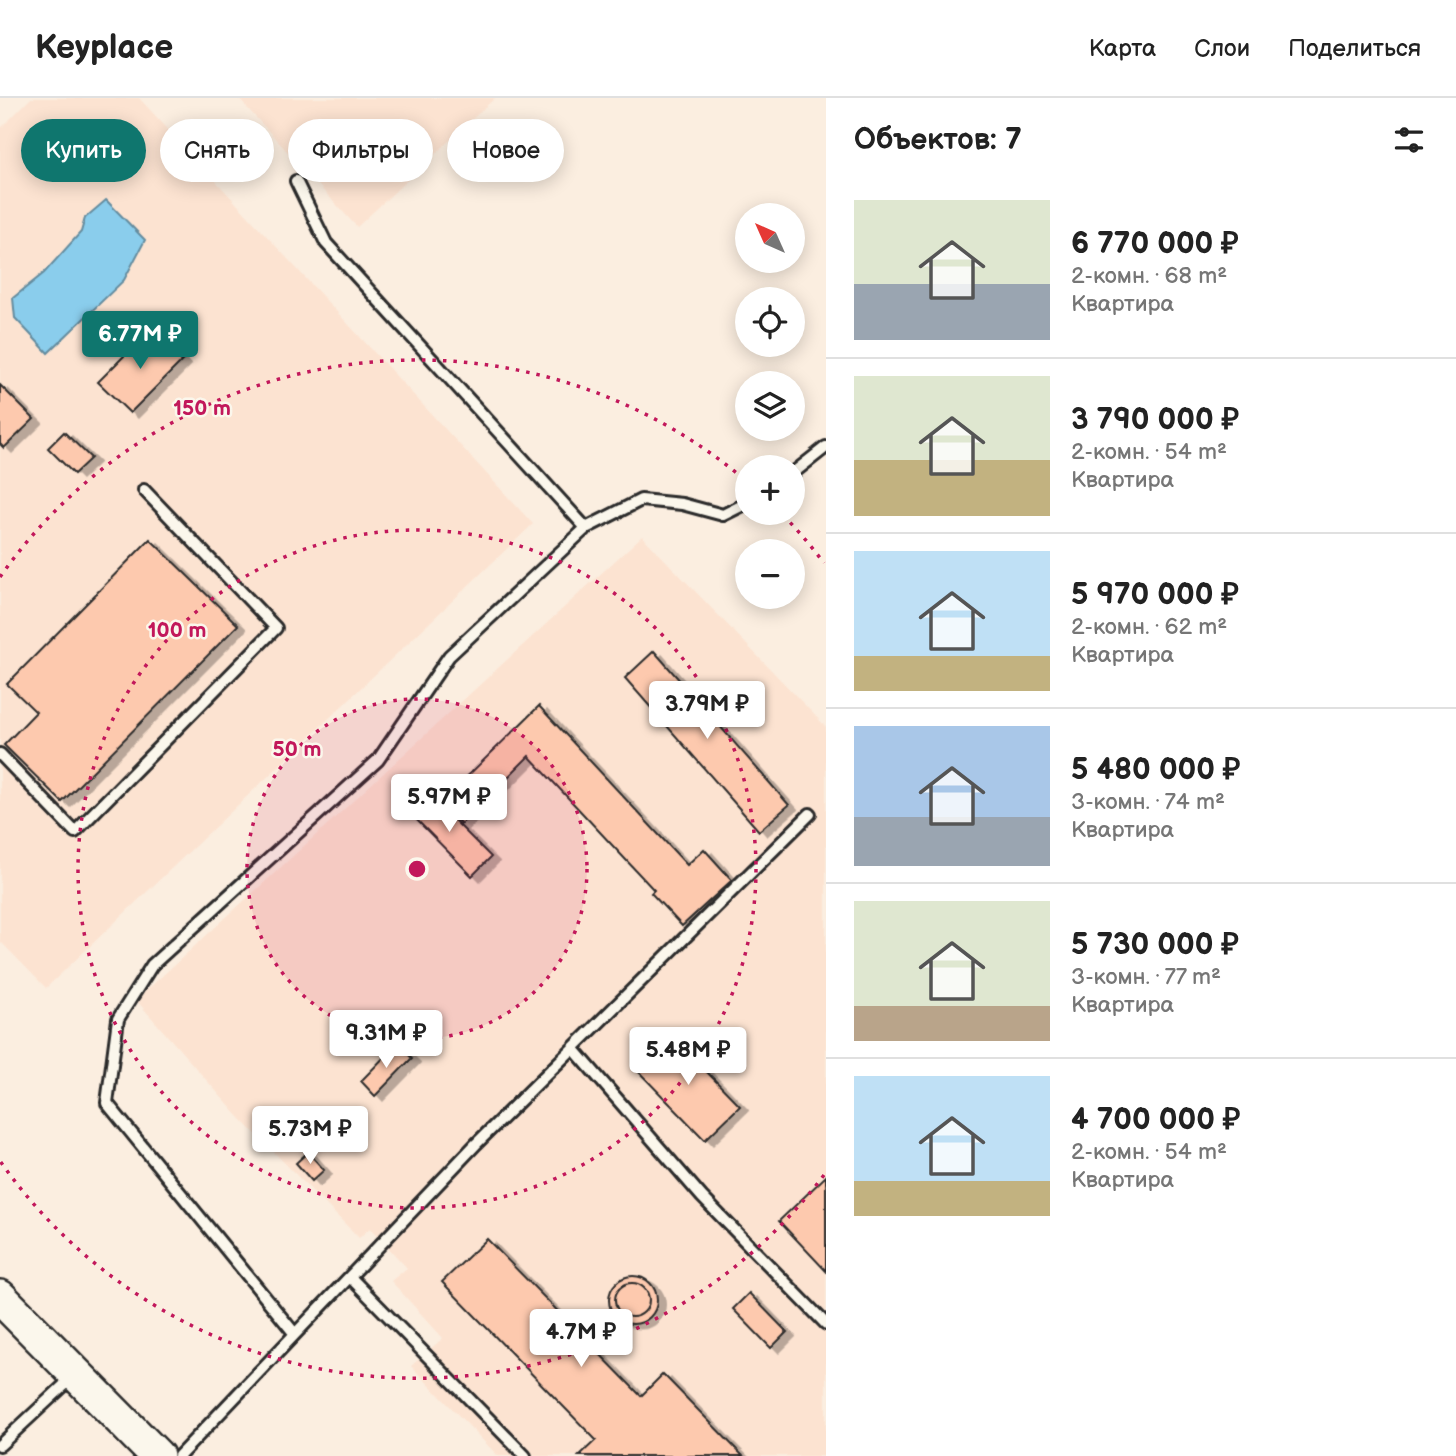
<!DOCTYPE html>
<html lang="ru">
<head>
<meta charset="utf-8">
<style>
	:root { --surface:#fff; --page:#f6f6f6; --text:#222; --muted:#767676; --line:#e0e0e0; --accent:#0f766e }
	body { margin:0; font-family:"Balsamiq Sans",sans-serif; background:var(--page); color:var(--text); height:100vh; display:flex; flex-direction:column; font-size:26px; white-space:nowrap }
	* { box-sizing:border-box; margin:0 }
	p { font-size:23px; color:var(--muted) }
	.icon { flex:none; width:38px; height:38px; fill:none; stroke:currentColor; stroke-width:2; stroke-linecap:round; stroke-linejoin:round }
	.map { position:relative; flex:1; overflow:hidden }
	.side { display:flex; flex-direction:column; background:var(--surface); width:630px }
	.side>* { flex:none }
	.hud { position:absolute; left:21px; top:21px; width:665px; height:63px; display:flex; gap:14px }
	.needle { width:46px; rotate:315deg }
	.tools { position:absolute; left:735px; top:105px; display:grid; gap:14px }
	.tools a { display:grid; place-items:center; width:70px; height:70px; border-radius:50%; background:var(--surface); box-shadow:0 4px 18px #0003; font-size:35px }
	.price { position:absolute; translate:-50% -60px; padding:0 16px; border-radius:7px; background:#fff; color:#222; font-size:23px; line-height:46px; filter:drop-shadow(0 2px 4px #0008) }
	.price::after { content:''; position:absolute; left:50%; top:42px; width:21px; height:16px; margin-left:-10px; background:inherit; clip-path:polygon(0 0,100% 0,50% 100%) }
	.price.selected { background:var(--accent); color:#fff }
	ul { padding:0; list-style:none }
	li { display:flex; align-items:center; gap:21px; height:175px; padding:0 28px }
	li+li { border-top:2px solid var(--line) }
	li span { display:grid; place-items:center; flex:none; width:196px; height:140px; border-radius:0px; color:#555 }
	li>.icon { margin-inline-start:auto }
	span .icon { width:84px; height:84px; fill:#fffc; stroke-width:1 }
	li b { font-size:30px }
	h2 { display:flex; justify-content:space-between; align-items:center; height:84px; padding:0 28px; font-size:30px }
	.pill { padding:0 24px; border-radius:32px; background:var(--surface); box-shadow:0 4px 18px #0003; font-size:24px; line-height:63px }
	.pill.selected { background:var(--accent); color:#fff }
	header { display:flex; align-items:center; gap:42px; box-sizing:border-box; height:98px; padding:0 35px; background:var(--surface); border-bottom:2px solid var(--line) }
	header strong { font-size:33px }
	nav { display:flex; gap:38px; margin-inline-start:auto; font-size:24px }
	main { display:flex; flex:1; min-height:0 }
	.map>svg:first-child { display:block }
	.built { fill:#fce3d1 }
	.water { fill:#8acdec; stroke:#648c9f; stroke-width:2 }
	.building { fill:#fdc9ae; stroke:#2b2b2b; stroke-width:2; filter:url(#shadow) }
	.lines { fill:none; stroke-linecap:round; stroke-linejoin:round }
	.lane-casing { stroke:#2b2b2b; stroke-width:16 }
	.primary-casing { stroke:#2b2b2b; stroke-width:38 }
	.lane { stroke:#fbf7ec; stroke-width:10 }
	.primary { stroke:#fbf7ec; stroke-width:33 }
	.ring { fill:none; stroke:#c2185b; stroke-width:3.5; stroke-dasharray:3.5 7 }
	.centre { fill:#c2185b; stroke:#fbf7ec; stroke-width:3.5 }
	.ring-label { font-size:21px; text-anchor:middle; font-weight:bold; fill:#c2185b; stroke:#fbf7ec; stroke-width:5; stroke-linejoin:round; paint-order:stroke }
</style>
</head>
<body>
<header>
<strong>Keyplace</strong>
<nav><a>Карта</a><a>Слои</a><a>Поделиться</a></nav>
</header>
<main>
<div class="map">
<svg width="826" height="1358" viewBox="0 0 826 1358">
	<defs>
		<filter id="shadow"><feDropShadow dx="8" dy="4.5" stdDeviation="0" flood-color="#0004"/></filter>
	</defs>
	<rect width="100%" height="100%" fill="#fbeee0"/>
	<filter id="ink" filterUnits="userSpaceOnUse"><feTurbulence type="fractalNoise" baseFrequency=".0143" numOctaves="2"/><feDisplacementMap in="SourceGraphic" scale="14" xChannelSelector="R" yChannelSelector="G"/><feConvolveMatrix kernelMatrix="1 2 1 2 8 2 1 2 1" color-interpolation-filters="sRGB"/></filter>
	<g filter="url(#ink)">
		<path class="built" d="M31,0H139L533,426L46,890L0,843V31Z
			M238,0H495L357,129Z
			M642,438L826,629V1358H498L411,1268L443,1240L391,1183L407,1170L370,1130L359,1140L238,1018L136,902Z"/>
		<path class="water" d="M106,102L145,142L124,182L48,255L15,220L13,200L44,175L81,134L85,120Z"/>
		<path class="building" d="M151,231L183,262L130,315L98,284Z
			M0,287L34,321L4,350L0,346Z
			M64,334L91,360L74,376L48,350Z
			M150,441L238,527L62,704L4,647L36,614L7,586Z
			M654,553L789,707L759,733L625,580Z
			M539,608L687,767L704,751L732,782L682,828L651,795L654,792L529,658L461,726L441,704Z
			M426,694L491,759L472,778L407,712Z
			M670,936L740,1008L705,1042L635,970Z
			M397,946L412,960L375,998L361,983Z
			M308,1054L324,1072L312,1083L296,1065Z
			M826,1078V1173L779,1123Z
			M487,1141L641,1298L663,1276L743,1358H579L596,1342L442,1184Z
			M609 1202a24 24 0 1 1 48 0a24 24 0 1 1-48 0Z
			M615 1202a17 17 0 1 1 34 0a17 17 0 1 1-34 0Z
			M749,1195L787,1234L771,1250L733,1211Z"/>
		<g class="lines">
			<g class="lane-casing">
				<path id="lane" d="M296,83L326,145L586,430
					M793,375L826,349
					M0,656L75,734L276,530L144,392
					M573,950L702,1099L826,1226
					M350,1179L525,1358
					M295,1236L107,1005L118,921L152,867L378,662L449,558L586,430L641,402L682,406L723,417L747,405
					M0,1347L74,1278
					M179,1358L476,1046L810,716"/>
			</g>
			<g class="primary-casing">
				<path id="primary" d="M0,1199L157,1358"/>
			</g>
			<use href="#lane" class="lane"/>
			<use href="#primary" class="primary"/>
		</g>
	</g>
	<circle cx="417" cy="771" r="170" fill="#c2185b" fill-opacity=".12"/>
	<g class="ring">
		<circle cx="417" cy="771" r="170"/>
		<circle cx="417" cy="771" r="339"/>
		<path d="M824 1077A509 509 0 0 1 0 1063M0 479A509 509 0 0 1 744 381M783 417A509 509 0 0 1 824 465"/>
	</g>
	<circle cx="417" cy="771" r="10" class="centre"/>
	<g class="ring-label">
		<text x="202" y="317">150 m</text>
		<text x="177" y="539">100 m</text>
		<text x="297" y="658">50 m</text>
	</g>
</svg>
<div class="tools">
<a><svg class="needle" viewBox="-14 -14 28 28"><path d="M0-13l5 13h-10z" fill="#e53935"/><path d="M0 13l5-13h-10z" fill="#767676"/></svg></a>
<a><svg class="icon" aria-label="locate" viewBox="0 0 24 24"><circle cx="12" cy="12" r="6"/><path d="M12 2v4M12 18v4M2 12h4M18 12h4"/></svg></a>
<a><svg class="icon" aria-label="layers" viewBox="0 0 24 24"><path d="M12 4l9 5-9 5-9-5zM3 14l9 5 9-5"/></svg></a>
<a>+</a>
<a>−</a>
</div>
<b class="price selected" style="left:140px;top:273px">6.77M ₽</b>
<b class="price" style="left:707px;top:643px">3.79M ₽</b>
<b class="price" style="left:449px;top:736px">5.97M ₽</b>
<b class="price" style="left:386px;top:972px">9.31M ₽</b>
<b class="price" style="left:688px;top:989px">5.48M ₽</b>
<b class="price" style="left:310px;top:1068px">5.73M ₽</b>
<b class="price" style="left:581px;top:1271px">4.7M ₽</b>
<div class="hud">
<a class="pill selected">Купить</a>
<a class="pill">Снять</a>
<a class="pill">Фильтры</a>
<a class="pill">Новое</a>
</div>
</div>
<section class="side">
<h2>Объектов: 7<svg class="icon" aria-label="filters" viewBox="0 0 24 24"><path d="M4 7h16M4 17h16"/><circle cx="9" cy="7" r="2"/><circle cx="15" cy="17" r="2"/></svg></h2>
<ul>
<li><span style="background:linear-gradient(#dfe7d0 60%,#9aa5b1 0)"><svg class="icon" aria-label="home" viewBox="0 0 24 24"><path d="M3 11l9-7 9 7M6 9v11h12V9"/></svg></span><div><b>6 770 000 ₽</b><p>2-комн. · 68 m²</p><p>Квартира</p></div></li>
<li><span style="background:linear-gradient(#dfe7d0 60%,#c2b280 0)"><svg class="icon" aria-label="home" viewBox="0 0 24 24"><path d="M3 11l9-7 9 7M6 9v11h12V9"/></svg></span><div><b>3 790 000 ₽</b><p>2-комн. · 54 m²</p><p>Квартира</p></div></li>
<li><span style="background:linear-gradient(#bfe0f5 75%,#c2b280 0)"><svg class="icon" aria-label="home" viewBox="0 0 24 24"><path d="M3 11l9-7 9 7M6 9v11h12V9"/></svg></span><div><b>5 970 000 ₽</b><p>2-комн. · 62 m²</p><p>Квартира</p></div></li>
<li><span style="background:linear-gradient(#a9c7e8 65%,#9aa5b1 0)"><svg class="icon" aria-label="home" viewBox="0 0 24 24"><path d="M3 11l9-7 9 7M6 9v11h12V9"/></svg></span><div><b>5 480 000 ₽</b><p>3-комн. · 74 m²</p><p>Квартира</p></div></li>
<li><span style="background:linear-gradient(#dfe7d0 75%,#b9a48a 0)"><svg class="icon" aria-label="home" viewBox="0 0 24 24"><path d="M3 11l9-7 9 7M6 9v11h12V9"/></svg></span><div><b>5 730 000 ₽</b><p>3-комн. · 77 m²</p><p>Квартира</p></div></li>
<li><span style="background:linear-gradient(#bfe0f5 75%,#c2b280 0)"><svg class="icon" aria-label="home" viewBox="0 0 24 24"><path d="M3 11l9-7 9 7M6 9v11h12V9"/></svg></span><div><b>4 700 000 ₽</b><p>2-комн. · 54 m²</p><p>Квартира</p></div></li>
</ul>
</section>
</main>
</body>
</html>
